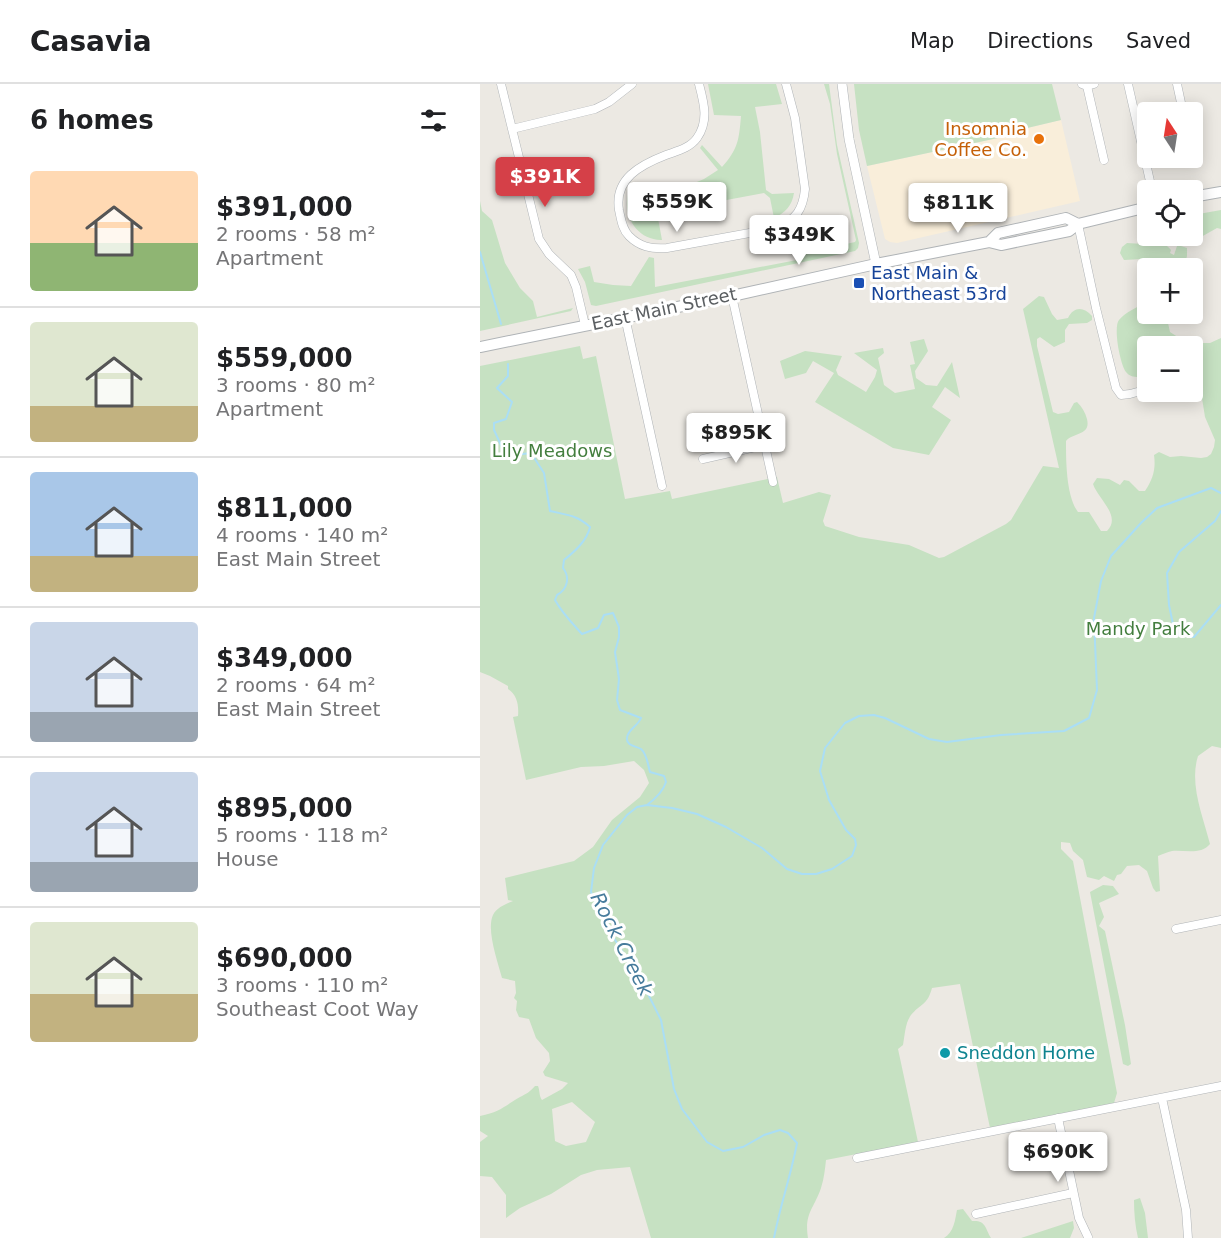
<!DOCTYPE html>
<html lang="en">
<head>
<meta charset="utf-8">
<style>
	:root { --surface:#fff; --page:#f6f6f6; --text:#202124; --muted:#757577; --line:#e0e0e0; --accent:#d54048 }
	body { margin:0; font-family:"DejaVu Sans",sans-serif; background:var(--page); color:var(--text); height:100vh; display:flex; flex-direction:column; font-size:22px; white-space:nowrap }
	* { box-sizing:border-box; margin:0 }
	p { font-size:20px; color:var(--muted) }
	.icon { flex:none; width:33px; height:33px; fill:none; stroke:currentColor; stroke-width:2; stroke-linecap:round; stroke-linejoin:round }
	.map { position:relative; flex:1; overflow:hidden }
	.drawer { display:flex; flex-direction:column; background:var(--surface); width:480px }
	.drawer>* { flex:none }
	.needle { width:39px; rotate:348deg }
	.fabs { position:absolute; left:657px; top:18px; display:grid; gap:12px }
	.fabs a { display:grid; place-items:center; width:66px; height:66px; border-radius:6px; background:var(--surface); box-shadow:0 3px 15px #0003; font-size:30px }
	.price { position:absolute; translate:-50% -51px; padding:0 14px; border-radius:6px; background:#fff; color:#222; font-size:20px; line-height:39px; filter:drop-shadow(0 2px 3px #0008) }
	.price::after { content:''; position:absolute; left:50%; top:36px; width:18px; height:14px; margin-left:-9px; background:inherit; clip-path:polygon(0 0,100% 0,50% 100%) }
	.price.selected { background:var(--accent); color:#fff }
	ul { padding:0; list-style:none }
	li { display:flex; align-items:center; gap:18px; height:150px; padding:0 30px }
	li+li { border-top:2px solid var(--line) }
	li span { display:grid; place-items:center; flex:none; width:168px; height:120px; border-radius:6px; color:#555 }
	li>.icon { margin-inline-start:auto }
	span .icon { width:72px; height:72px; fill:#fffc; stroke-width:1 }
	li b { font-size:26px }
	h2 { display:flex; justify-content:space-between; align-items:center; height:72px; padding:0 30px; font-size:26px }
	header { display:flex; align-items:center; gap:36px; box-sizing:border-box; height:84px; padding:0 30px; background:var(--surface); border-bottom:2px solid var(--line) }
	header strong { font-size:28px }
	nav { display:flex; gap:33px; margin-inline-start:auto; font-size:21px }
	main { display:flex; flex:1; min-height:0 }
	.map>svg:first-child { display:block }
	.commercial { fill:#f9eeda }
	.green { fill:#c6e1c2; fill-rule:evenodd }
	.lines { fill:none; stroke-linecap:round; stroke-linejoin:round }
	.stream { stroke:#aadef5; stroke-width:2 }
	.minor-casing { stroke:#b0b4b7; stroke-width:9 }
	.tertiary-casing { stroke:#b0b4b7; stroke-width:10 }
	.secondary-casing { stroke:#afb3b6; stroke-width:12 }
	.minor { stroke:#fff; stroke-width:8 }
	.tertiary { stroke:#fff; stroke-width:9 }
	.secondary { stroke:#fff; stroke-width:10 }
	.food-dot { fill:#e8710a; stroke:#fff; stroke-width:2 }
	.transit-dot { fill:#1a4fb4; stroke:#fff; stroke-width:2 }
	.culture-dot { fill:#0f9aa8; stroke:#fff; stroke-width:2 }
	.labels { text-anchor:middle; stroke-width:6; stroke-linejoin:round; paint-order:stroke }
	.food-label { font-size:18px; fill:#c56008; stroke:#fff; text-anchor:end }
	.transit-label { font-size:18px; fill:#164399; stroke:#fff; text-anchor:start }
	.street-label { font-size:18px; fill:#5b5f62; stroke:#fff }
	.park-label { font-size:18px; fill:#437e3e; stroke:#fff }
	.culture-label { font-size:18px; fill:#0d838f; stroke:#fff; text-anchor:start }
	.water-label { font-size:20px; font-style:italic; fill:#477c9c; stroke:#fff }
</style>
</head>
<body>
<header>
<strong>Casavia</strong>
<nav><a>Map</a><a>Directions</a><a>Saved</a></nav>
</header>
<main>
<section class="drawer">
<h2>6 homes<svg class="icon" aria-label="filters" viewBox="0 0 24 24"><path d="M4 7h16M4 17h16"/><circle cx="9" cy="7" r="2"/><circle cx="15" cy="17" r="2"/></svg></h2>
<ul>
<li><span style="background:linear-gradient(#ffd9b3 60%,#8fb573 0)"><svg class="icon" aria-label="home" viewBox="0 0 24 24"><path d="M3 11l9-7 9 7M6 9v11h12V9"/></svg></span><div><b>$391,000</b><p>2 rooms · 58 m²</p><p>Apartment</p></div></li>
<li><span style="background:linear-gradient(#dfe7d0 70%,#c2b280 0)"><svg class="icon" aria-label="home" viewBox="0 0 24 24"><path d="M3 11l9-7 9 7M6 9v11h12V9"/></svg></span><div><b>$559,000</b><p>3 rooms · 80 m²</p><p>Apartment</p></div></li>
<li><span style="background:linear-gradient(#a9c7e8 70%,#c2b280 0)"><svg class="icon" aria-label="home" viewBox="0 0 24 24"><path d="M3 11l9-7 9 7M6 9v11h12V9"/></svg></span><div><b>$811,000</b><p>4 rooms · 140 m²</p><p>East Main Street</p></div></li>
<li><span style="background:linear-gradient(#c9d6e8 75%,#9aa5b1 0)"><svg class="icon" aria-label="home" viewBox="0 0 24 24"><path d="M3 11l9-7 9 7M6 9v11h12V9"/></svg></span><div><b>$349,000</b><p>2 rooms · 64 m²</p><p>East Main Street</p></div></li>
<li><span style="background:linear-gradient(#c9d6e8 75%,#9aa5b1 0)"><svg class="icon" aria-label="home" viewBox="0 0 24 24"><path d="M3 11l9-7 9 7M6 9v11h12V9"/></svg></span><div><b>$895,000</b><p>5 rooms · 118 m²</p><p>House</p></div></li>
<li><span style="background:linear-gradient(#dfe7d0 60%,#c2b280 0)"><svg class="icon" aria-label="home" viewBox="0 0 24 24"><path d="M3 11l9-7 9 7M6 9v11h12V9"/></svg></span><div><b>$690,000</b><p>3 rooms · 110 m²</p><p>Southeast Coot Way</p></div></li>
</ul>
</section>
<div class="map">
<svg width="741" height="1154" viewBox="0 0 741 1154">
	<rect width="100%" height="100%" fill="#ece9e3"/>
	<path class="commercial" d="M581,36L600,117L417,159L410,158L405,155L387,82L532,51L543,45Z"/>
	<path class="green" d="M228,0H296L302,20L275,23L280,48L286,106L292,110L314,109C312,122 305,129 294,134L290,114L284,109L177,129L182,156C154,157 138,124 152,101L167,123L188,110L224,95L238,86L220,64L222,61L242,83C258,65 259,56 261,32L234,31Z
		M344,0H349L357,61L379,159L378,164L375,167L116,222L111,221L105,198L98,185L110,182L114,198L133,201L151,202L169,173L174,174L175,203L317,176L316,171L375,158L376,156L357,70L350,20Z
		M374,0H572L581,36L543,45L532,51L387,82L379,46Z
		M0,117L2,127L12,136L25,179L40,204L53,217L57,233L93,224L91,227L0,247Z
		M741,126V145L737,144L721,153L703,155L701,162L707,164V172L704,184H672L668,177L662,175L644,176L640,169L642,163L647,159C652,159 658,160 663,160C676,159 680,154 691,166L690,169L694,171L699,156L696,152H712L713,131Z
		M559,212L564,213L572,230L577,236L588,234C594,222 604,223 612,232V236L607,239L589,240L585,246V258L574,263L560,253L557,255V262L573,328L578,330L589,328L594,319L597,318C602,323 605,328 607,335C611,352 594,348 586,357C586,377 586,412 598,428H609L621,447H627C642,432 618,415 613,400L617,394L629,395L640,401L644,396L649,397L659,407H665C673,395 676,385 674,371L679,368L690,373L701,372L721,374L727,373L731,370L734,363L735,356L725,333L721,308L713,284L712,262H668L667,281L659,293C653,293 649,292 646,288C640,280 633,243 639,236C645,228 659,223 667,217L668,230H686L690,248L707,259H730L741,254V664L732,662L718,672C709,700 723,732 730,760C721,771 706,766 692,767C687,768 683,770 678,772L680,807L676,808L673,804L667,787L659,781L647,782L641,790L637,791L634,797L624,792L619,796L607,793L603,776L593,767L590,759L581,758V765L593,777L637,1009L634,1019L510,1044L480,900L452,904C447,922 441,919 431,931C425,939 425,951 423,961L418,965L438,1058L346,1076C345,1085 344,1095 341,1104C334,1125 324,1129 328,1154H171L150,1083L117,1086L101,1091L71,1110L40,1124L26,1134V1111L12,1093L0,1092V1058L8,1052L0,1047V1032C20,1028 23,1023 40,1013C46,1010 50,1008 55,1002H58C60,1007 59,1012 62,1016L82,1005L88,999L65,992L63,988L70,977L69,969L56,954L49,935L39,933L36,926L37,917L34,914L36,909L35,897L22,894C18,878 6,846 13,831C17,823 26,820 33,817L28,816L25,794L94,777L113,763L132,736L160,713L169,699L164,686L154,677L124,682L101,683L46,696L33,633L38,632C39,621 37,611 28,605V602L10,592L0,588V282L100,262L103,275L116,272L145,415L190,407L192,415L297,393L303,419L339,408L351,411L343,437L345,442L379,453L429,461L459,474L464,473L526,440L531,436L563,382L579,384L543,225ZM92,1018L115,1038L106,1058L86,1062L75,1057L72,1025Z
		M444,255L448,267L435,287L436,294L446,301L457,302L472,278L480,314L465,303L452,323L471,336L449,371L413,364L335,318L354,289L333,277L326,289L305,295L300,277L325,267L362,272L356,286L358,291L386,308L395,293L397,286L374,269L403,264L404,269L398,274L404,301L415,309L435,305L430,281L435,280L430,258Z
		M623,801L633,802L639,810L619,819L624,833L619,842L625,847L645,941L651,980L648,982L643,980L610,808Z
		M660,1114L665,1129L668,1154H658C655,1141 654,1129 654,1116Z
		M483,1125L492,1137C506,1136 505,1144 511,1154H464C474,1148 475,1136 477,1126Z
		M593,1137L594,1144L590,1154H541Z"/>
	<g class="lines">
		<path class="stream" d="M0,168L21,240
			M28,280V292L17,304L32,318L26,335L14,339V346L26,372L51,369L64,389L70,427C87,431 97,431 110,443C107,457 94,468 84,476L83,484C90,493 88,505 77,511L75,516C82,529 92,539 102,550L118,544L124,531L133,529L139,543V553L135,568L139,595L137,616L140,626L161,634C158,642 147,646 147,654C146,662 156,662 161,665C167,670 168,681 170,688L184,692L186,698C183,708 175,715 167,721
			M741,427L735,437L699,468L687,489L689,521L695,550L714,553L741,521
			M294,1154C300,1122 311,1091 317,1059L308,1049L300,1046L284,1051L263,1063L243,1067L227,1058L202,1025L194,1005L181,936L167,908L129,846L111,808L114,784L123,761L147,731L157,723L167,721L192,724L217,730L246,743L282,764L307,785L322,790H336L352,785L372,772L376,761L375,755L366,746L349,716L340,687L345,664L365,639L379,632L394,631L405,634L449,655L467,658L521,651L584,647L609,634L617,606L614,534L621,497L631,472L661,439L677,424L731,404L741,409"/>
		<g class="minor-casing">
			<path id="minor" d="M21,0L59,155L69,170L91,191L96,203L105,241
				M219,0C224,19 229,37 217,54C210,64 197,67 186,71C160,81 134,95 139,126C141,135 142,145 149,152C160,163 171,165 187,164L297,144C316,135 323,126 325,105L315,34L306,0
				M602,0L607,2L614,0
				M648,0L672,106
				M697,0L703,28
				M607,2L624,76
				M32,45L115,25L129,18L152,0
				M598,140L616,224L636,304L641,311L650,310L668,305
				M252,212L293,398
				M145,233L182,402
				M223,375L285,361
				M696,845L741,836
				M682,1014L706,1126L708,1154
				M578,1034L599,1134L608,1153
				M377,1074L741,1002
				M496,1130L593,1109"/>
		</g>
		<g class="tertiary-casing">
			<path id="tertiary" d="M362,0L369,55L396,180"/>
		</g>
		<g class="secondary-casing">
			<path id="secondary" d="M712,113L741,108
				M509,158L518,149L586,134L598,140
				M0,263L252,212L396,180L509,158L521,161L589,147L598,140L668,123"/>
		</g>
		<use href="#minor" class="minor"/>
		<use href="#tertiary" class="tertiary"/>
		<use href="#secondary" class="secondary"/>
	</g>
	<circle class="food-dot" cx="559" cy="55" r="6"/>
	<rect class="transit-dot" x="373" y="193" width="12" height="12" rx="3"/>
	<circle class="culture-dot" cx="465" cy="969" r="6"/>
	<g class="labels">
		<g class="food-label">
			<text x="547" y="51">Insomnia<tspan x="547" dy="21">Coffee Co.</tspan></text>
		</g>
		<g class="transit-label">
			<text x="391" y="195">East Main &amp;<tspan x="391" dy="21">Northeast 53rd</tspan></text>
		</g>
		<g class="street-label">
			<text transform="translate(184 225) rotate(-12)" y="6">East Main Street</text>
		</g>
		<g class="park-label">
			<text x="72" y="373">Lily Meadows</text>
			<text x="658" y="551">Mandy Park</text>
		</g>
		<g class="culture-label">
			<text x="477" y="975">Sneddon Home</text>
		</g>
		<g class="water-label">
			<text transform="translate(142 860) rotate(63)" y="7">Rock Creek</text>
		</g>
	</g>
</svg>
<div class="fabs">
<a><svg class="needle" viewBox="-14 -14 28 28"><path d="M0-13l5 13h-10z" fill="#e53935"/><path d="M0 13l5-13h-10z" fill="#757577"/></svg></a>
<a><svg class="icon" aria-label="locate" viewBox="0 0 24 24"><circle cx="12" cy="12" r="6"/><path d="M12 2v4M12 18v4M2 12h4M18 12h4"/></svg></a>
<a>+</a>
<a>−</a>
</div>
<b class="price selected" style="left:65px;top:124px">$391K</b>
<b class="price" style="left:197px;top:149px">$559K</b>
<b class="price" style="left:478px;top:150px">$811K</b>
<b class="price" style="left:319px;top:182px">$349K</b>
<b class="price" style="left:256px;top:380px">$895K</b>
<b class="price" style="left:578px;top:1099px">$690K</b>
</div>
</main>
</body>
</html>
